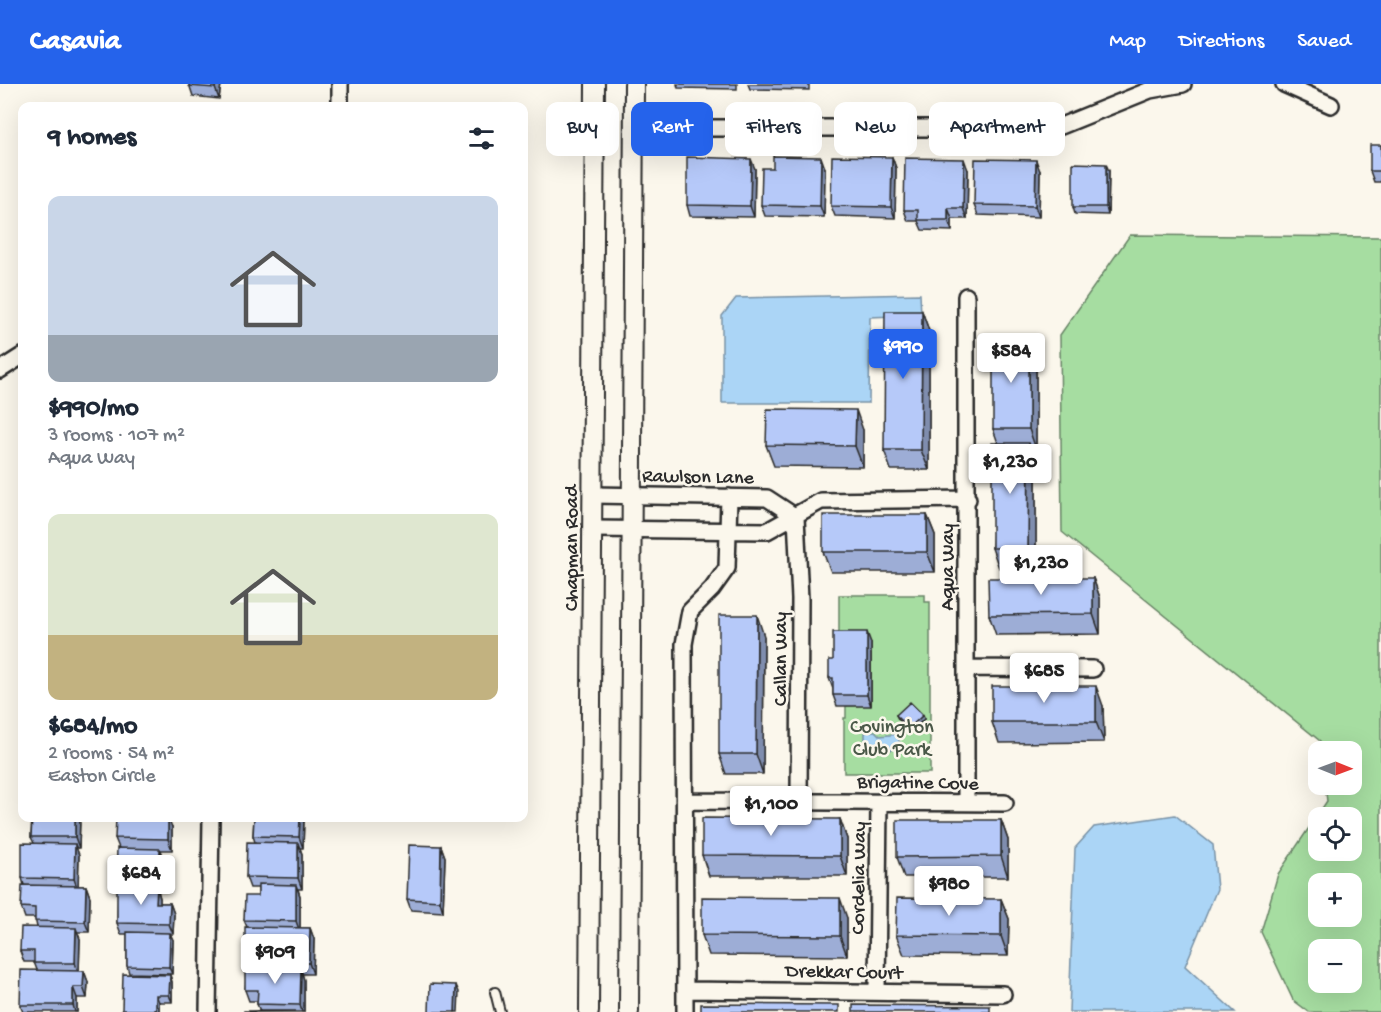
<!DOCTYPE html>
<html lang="en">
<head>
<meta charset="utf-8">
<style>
	:root { --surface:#fff; --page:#f6f6f7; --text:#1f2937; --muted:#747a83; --accent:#2563eb }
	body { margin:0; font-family:"Gochi Hand",sans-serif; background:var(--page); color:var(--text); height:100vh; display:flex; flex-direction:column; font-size:22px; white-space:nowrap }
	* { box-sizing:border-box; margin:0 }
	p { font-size:20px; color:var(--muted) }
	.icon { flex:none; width:33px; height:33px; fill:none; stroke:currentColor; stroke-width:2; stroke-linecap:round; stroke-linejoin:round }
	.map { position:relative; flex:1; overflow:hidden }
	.side { position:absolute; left:18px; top:18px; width:510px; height:720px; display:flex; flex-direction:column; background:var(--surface); border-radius:12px; box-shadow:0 6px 24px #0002 }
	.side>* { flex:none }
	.guide { position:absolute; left:546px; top:18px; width:570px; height:54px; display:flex; gap:12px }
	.needle { width:39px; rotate:91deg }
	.tools { position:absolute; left:1308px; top:657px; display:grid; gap:12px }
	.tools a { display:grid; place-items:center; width:54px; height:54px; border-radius:12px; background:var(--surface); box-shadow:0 6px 24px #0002; font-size:30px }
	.price { position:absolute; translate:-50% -51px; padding:0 14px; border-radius:6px; background:#fff; color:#222; font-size:20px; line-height:39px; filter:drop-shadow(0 2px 3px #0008) }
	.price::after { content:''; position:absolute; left:50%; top:36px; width:18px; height:14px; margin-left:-9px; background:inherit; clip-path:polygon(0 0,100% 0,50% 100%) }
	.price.current { background:var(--accent); color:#fff }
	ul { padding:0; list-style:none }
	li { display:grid; align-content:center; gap:12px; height:318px; padding:0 30px }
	li span { display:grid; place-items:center; height:186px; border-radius:12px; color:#555 }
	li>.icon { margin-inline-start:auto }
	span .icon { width:108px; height:108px; fill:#fffc; stroke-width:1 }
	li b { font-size:26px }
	h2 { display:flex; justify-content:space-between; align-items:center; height:72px; padding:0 30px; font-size:26px }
	.tag { padding:0 21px; border-radius:12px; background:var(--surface); box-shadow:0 6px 24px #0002; font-size:21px; line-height:54px }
	.tag.current { background:var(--accent); color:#fff }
	header { display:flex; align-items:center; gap:36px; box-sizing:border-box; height:84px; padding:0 30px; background:var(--accent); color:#fff }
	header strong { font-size:28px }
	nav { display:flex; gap:33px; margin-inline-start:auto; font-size:21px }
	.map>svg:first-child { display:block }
	.green { fill:#a6dda1; stroke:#688466; stroke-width:1.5; fill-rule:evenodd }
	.water { fill:#abd5f6; stroke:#7891a5; stroke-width:1.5 }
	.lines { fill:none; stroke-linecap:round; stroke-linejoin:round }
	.service-casing { stroke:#2b2b2b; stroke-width:12 }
	.minor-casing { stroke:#2b2b2b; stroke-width:20 }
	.tertiary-casing { stroke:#2b2b2b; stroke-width:22 }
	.service { stroke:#fbf7ec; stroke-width:8 }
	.minor { stroke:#fbf7ec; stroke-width:15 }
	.tertiary { stroke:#fbf7ec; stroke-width:18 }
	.wall { fill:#9dadd6; stroke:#2b2b2b; stroke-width:1.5 }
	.shaded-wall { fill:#7f8dae; stroke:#2b2b2b; stroke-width:1.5 }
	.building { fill:#b6c9f9; stroke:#2b2b2b; stroke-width:1.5 }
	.labels { text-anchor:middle; stroke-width:5; stroke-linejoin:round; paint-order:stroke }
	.street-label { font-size:20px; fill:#2b2b2b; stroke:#fbf7ec }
	.park-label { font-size:20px; fill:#4a5848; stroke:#fbf7ec }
</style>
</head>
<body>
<header>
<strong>Casavia</strong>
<nav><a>Map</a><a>Directions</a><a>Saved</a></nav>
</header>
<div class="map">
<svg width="1381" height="928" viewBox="0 0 1381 928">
	<rect width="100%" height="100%" fill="#fbf7ec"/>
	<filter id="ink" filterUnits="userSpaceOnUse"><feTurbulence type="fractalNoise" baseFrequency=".0167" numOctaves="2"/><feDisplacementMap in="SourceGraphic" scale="12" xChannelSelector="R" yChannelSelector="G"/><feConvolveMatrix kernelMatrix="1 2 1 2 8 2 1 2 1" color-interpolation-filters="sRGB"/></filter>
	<g filter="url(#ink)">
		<path class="green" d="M1130,151L1381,153V928H1309L1293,916L1261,848L1278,790L1327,717L1325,701L1352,700V668L1322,667L1320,657L1062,448L1060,251ZM1318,734H1352V766H1318ZM1318,800H1352V832H1318ZM1318,866H1352V898H1318Z
			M839,511H925V518H930V689H844V634H846V622L871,621V560L839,559Z"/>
		<path class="water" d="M920,210L921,231L870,233L869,319H722V232L736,214Z
			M868,647H875L880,652L898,650L900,661L896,665L875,668L865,658V649Z
			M1175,731L1213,761L1217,805L1185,882L1235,928H1069L1075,764L1094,743Z"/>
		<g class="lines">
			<g class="service-casing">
				<path id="service" d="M495,908L500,928"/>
			</g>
			<g class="minor-casing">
				<path id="minor" d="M1284,0L1331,21
					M340,22V0
					M634,44H1029L1061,42L1150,6L1183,0
					M966,212V719
					M0,286L22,272
					M593,411L767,414L796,433
					M796,433L800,515L799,717
					M593,445L767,447L821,417L968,415
					M967,584L1093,585
					M686,717L1005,719
					M686,906L1003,910
					M877,907L879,718
					M208,928L211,734
					M685,928L684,560L690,527L712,505L727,484L729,413"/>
			</g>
			<g class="tertiary-casing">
				<path id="tertiary" d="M589,928L595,0
					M629,928L634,0"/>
			</g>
			<use href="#service" class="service"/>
			<use href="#minor" class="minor"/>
			<use href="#tertiary" class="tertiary"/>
		</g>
		<path class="wall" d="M189,0H221L219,15L193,12Z
			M677,0H737V5L678,4Z
			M748,0H809V6L750,5Z
			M1381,61V98H1374L1370,87Z
			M892,73L896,84L895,134L835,132L831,122Z
			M825,84L824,133L765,132L761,121Z
			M755,85L754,133L690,132L687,121Z
			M968,86L967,135H952V147L922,146L918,137H908L904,126Z
			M1040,87L1039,133L978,131L974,121Z
			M1109,87L1108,131L1075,130L1073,123Z
			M922,227L929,247V386H891L884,366Z
			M1029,255L1036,276V365H1031L1036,379V484H999L992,464L998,359L993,345Z
			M863,346V383L774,382L766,361Z
			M927,431L935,451V488H831L823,468Z
			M1093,494L1100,514V550L996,551L989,531Z
			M764,552L763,690H726L719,670Z
			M871,559V622H837L833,611V605L829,594L833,576Z
			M1103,622L1104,658L999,659L992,638Z
			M896,631H923L924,635L911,648L898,635Z
			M32,734H80L79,764H76L79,771L78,802H86L90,813L89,848H77L80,855L79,887H84L88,898L87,914H77V928H23L20,921L37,886L34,878H24L20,867L37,843L35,834H25L21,823L24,801L22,794L34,759L31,753Z
			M254,734H304L303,764H300L302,770V805H298L300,812V844H310L314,855L313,890H302L304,896V928H244L260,927L257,920V917H249L245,906L247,884L245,878L247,843L244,836L258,812V804H250L246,793L255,758L253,752Z
			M840,735L847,755V792H709L702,771Z
			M1001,736L1008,756V793H904L897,773Z
			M172,743V766H161L163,772L162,807H158L160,814V819H170L174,830L173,850H170L173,856L172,890L129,889L127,882V850H121L117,839L118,803L116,798L119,764L115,754Z
			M441,762L445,773L443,828L411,826L407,815Z
			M1001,815L1009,835L1008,872L904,871L896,851Z
			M847,834V872L709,871L702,851Z
			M170,891L172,898V918H159V928H123L122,926Z"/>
		<path class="shaded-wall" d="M216,0H221L219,15L215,4Z
			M821,73L825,84L824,133L820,122Z
			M892,73L896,84L895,134L891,123Z
			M751,75L755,85L754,133L750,122Z
			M964,75L968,86L967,135L963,124Z
			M1036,76L1040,87L1039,133L1035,122Z
			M1106,80L1109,87L1108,131L1106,123Z
			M948,124L952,135V147L948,136Z
			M922,227L929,247V386L921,366Z
			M1029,255L1036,276V365L1029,345Z
			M856,326L863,346V383L855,362Z
			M1029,359L1036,379V484L1028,464Z
			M927,431L935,451V488L927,468Z
			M1093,494L1100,514V550L1093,530Z
			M757,531L764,552L763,690L756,670Z
			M867,548L871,559V622L867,611Z
			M1096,602L1103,622L1104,658L1096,638Z
			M923,631L924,635L911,648L909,644Z
			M75,734H80L79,764L75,753Z
			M168,734L172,743V766L168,755Z
			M300,734H304L303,764L299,753Z
			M840,735L847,755V792L840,772Z
			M1001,736L1008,756V793L1001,772Z
			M298,759L302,770V805L298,794Z
			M75,760L79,771L78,806L74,795Z
			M441,762L445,773L443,828L440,817Z
			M160,765L163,772L162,807L159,799Z
			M296,801L300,812V848L296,837Z
			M86,802L90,813L89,848L85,838Z
			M157,803L160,814V829L156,819Z
			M840,814L847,834V872L840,852Z
			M1001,815L1009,835L1008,872L1001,852Z
			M170,819L174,830L173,850L169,840Z
			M76,844L80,855L79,890L75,879Z
			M310,844L314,855L313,890L309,879Z
			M170,849L173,856L172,890L169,883Z
			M301,885L304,896V928H302L300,921Z
			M84,887L88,898L87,914L83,903Z
			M170,891L172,898V918L169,911Z
			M456,901L459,908L458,928H455Z
			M73,903L77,914V928H75L73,921Z
			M156,911L159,918V928H156Z"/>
		<path class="building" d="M189,0H216L215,4L189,2Z
			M1370,61H1381V87H1370Z
			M773,72L821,73L820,122L761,121L762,84H773Z
			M832,72L892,73L891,123L831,122Z
			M687,73L751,75L750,122L687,121Z
			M905,74L964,75L963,124H948V136H918V126H904Z
			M975,75L1036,76L1035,122L974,121Z
			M1073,79L1106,80V123H1073Z
			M885,227H922L921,366H884Z
			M993,255H1029V345H993Z
			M767,325L856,326L855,362L766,361Z
			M992,359H1029L1028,464H992Z
			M823,431H927V468H823Z
			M988,494H1093V530L989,531Z
			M719,531H757L756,670H719Z
			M833,548H867V611H833V594H829V576H833Z
			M992,602H1096V638H992Z
			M910,618L923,631L909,644L896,631Z
			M32,734H75V753H31Z
			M116,734H168V755L115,754Z
			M254,734H300L299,753L253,752Z
			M702,734L840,735V772L702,771Z
			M897,736H1001V772L897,773Z
			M247,758L298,759V794L246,793Z
			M22,759L75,760L74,795L22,794Z
			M409,761L441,762L440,817L407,815Z
			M117,764L160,765L159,799L116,798Z
			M258,800L296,801V837L244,836L245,812H258Z
			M22,801L86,802L85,838L35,837V824L21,823Z
			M117,803H157L156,819H170L169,840L117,839Z
			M702,813L840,814V852L702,851Z
			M897,814L1001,815V852L896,851Z
			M21,843L76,844L75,879H34V867H20Z
			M245,843L310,844L309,879L245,878Z
			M127,848L170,849L169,883L127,882Z
			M245,884L301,885L300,921L257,920L258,906H245Z
			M21,886L84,887L83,903H73V921H20Z
			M123,890L170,891L169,911H156V926H122Z
			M430,900L456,901L455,928H429Z
			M701,920L839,921V928H701Z
			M853,921L990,922V928H853Z
			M244,927H296L244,928Z"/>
	</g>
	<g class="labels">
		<g class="street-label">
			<text transform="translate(698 391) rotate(1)" y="7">Rawlson Lane</text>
			<text transform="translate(570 464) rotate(-90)" y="7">Chapman Road</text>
			<text transform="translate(946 483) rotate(-90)" y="7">Aqua Way</text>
			<text transform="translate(779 575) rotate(-90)" y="7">Callan Way</text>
			<text transform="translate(918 697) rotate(1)" y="7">Brigatine Cove</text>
			<text transform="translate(857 794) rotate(-89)" y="7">Cordelia Way</text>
			<text transform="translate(844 886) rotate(1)" y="7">Drekkar Court</text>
		</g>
		<g class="park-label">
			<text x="892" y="648">Covington<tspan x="892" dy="23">Club Park</tspan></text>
		</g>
	</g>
</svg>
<div class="tools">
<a><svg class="needle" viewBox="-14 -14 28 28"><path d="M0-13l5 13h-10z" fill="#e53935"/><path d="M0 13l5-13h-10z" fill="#747a83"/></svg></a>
<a><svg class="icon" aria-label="locate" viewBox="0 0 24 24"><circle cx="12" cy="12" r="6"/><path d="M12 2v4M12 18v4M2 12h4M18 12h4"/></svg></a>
<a>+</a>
<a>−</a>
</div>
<b class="price current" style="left:903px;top:296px">$990</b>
<b class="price" style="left:1011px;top:300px">$584</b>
<b class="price" style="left:1010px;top:411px">$1,230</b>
<b class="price" style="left:1041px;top:512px">$1,230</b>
<b class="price" style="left:1044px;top:620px">$685</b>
<b class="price" style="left:771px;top:753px">$1,100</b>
<b class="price" style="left:141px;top:822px">$684</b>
<b class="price" style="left:949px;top:833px">$980</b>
<b class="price" style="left:275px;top:901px">$909</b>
<div class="guide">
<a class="tag">Buy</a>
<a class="tag current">Rent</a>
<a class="tag">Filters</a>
<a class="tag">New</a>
<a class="tag">Apartment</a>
</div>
<section class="side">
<h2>9 homes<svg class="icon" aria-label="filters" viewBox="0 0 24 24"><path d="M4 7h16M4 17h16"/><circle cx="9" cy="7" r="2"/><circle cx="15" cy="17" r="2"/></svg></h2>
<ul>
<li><span style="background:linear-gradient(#c9d6e8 75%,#9aa5b1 0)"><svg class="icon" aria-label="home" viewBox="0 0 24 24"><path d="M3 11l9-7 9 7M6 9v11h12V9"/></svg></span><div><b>$990/mo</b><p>3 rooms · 107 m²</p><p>Aqua Way</p></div></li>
<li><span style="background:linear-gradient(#dfe7d0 65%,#c2b280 0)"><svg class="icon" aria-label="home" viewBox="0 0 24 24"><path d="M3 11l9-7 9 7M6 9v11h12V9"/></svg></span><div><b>$684/mo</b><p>2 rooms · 54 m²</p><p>Easton Circle</p></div></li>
</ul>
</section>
</div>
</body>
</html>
